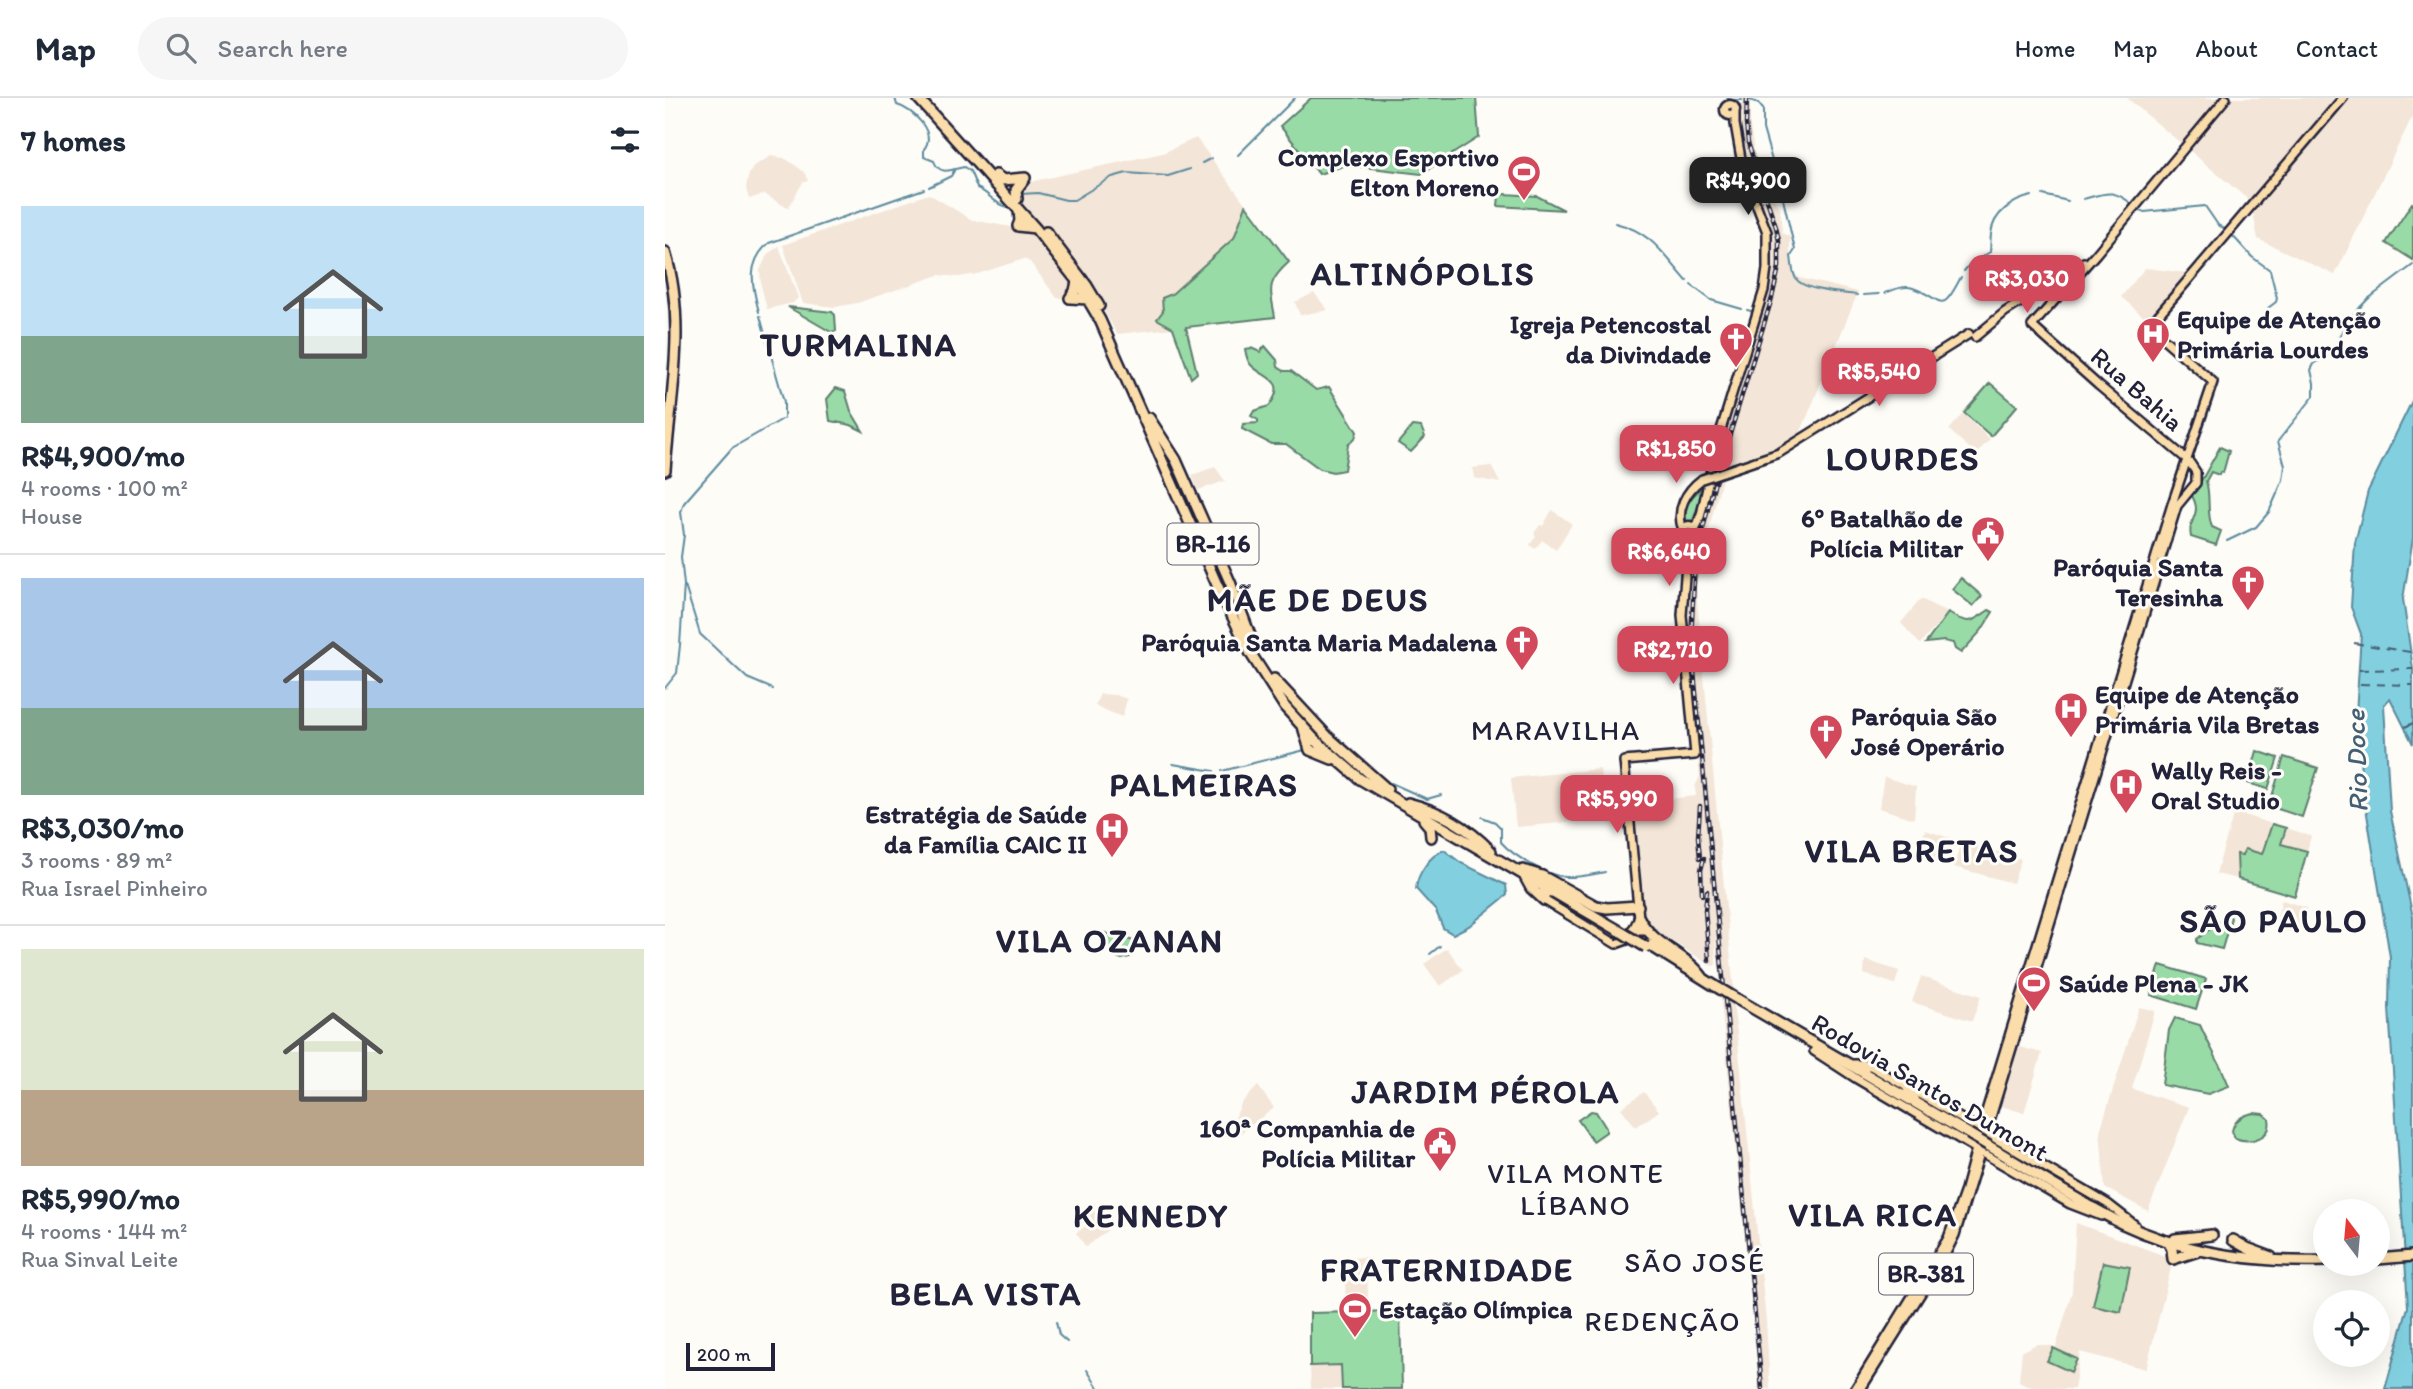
<!DOCTYPE html>
<html lang="en">
<head>
<meta charset="utf-8">
<style>
	:root { --surface:#fff; --page:#f6f6f7; --text:#1f2937; --muted:#747a83; --line:#e0e1e3; --accent:#d1495b }
	body { margin:0; font-family:Itim,sans-serif; background:var(--page); color:var(--text); height:100vh; display:flex; flex-direction:column; font-size:26px; white-space:nowrap }
	* { box-sizing:border-box; margin:0 }
	p { font-size:23px; color:var(--muted) }
	.icon { flex:none; width:38px; height:38px; fill:none; stroke:currentColor; stroke-width:2; stroke-linecap:round; stroke-linejoin:round }
	.map { position:relative; flex:1; overflow:hidden }
	.sheet { display:flex; flex-direction:column; background:var(--surface); width:665px }
	.sheet>* { flex:none }
	.needle { width:46px; rotate:344deg }
	.fabs { position:absolute; left:1648px; top:1101px; display:grid; gap:14px }
	.fabs a { display:grid; place-items:center; width:77px; height:77px; border-radius:50%; background:var(--surface); box-shadow:0 7px 28px #0002; font-size:35px }
	.scale { position:absolute; left:21px; bottom:18px; width:89px; box-sizing:border-box; padding-left:7px; border:4px solid #22223b; border-top:0; font-size:19px; line-height:24px; white-space:nowrap; color:#22223b; -webkit-text-stroke:5px #fdfcf7; paint-order:stroke }
	.price { position:absolute; translate:-50% -60px; padding:0 16px; border-radius:14px; background:var(--accent); color:#fff; font-size:23px; line-height:46px; filter:drop-shadow(0 2px 4px #0008) }
	.price::after { content:''; position:absolute; left:50%; top:42px; width:21px; height:16px; margin-left:-10px; background:inherit; clip-path:polygon(0 0,100% 0,50% 100%) }
	.price.current { background:#222; color:#fff }
	ul { padding:0; list-style:none }
	li { display:grid; align-content:center; gap:14px; height:371px; padding:0 21px }
	li+li { border-top:2px solid var(--line) }
	li span { display:grid; place-items:center; height:217px; border-radius:0px; color:#555 }
	li>.icon { margin-inline-start:auto }
	span .icon { width:126px; height:126px; fill:#fffc; stroke-width:1 }
	li b { font-size:30px }
	h2 { display:flex; justify-content:space-between; align-items:center; height:84px; padding:0 21px; font-size:30px }
	header { display:flex; align-items:center; gap:42px; box-sizing:border-box; height:98px; padding:0 35px; background:var(--surface); border-bottom:2px solid var(--line) }
	header strong { font-size:33px }
	nav { display:flex; gap:38px; margin-inline-start:auto; font-size:24px }
	.search { width:490px; height:63px; background:var(--page); display:flex; align-items:center; gap:18px; box-sizing:border-box; padding:0 24px; border-radius:38px; color:var(--muted); font-size:26px }
	main { display:flex; flex:1; min-height:0 }
	.map>svg:first-child { display:block }
	.built { fill:#f3e5d7 }
	.green { fill:#99dba6; stroke:#5e7e70; stroke-width:2 }
	.water { fill:#82d0df; stroke:#5c8a9d; stroke-width:2 }
	.lines { fill:none; stroke-linecap:round; stroke-linejoin:round }
	.stream { stroke:#5c8a9d; stroke-width:2 }
	.ferry { stroke:#445f74; stroke-width:2; stroke-dasharray:9 7; stroke-linecap:butt }
	.major-casing { stroke:#22223b; stroke-width:12 }
	.highway-casing { stroke:#22223b; stroke-width:14 }
	.major { stroke:#fbddab; stroke-width:7 }
	.highway { stroke:#fbddab; stroke-width:9 }
	.rail-casing { stroke:#22223b; stroke-width:4.5 }
	.rail { stroke:#fdfcf7; stroke-width:2; stroke-dasharray:5; stroke-linecap:butt }
	.major-bridge-casing { stroke:#22223b; stroke-width:12; stroke-linecap:butt }
	.highway-bridge-casing { stroke:#22223b; stroke-width:14; stroke-linecap:butt }
	.major-bridge { stroke:#fbddab; stroke-width:7 }
	.highway-bridge { stroke:#fbddab; stroke-width:9 }
	.labels { text-anchor:middle; stroke-width:6; stroke-linejoin:round; paint-order:stroke }
	.shield { fill:#fdfcf7; stroke:#646373; stroke-width:2 }
	.shield-label { font-size:24px; font-weight:bold; fill:#22223b }
	.poi-label { font-size:26px; font-weight:bold; fill:#22223b; stroke:#fdfcf7; text-anchor:end }
	.street-label { font-size:26px; fill:#22223b; stroke:#fdfcf7 }
	.neighbourhood-label { font-size:28px; letter-spacing:2px; fill:#22223b; stroke:#fdfcf7 }
	.water-label { font-size:28px; font-style:italic; fill:#445f74; stroke:#fdfcf7 }
	.district-label { font-size:33px; font-weight:bold; letter-spacing:2px; fill:#22223b; stroke:#fdfcf7 }
</style>
</head>
<body>
<header>
<strong>Map</strong>
<div class="search"><svg class="icon" aria-label="search" viewBox="0 0 24 24"><circle cx="10" cy="10" r="6"/><path d="M15 15l6 6"/></svg>Search here</div>
<nav><a>Home</a><a>Map</a><a>About</a><a>Contact</a></nav>
</header>
<main>
<section class="sheet">
<h2>7 homes<svg class="icon" aria-label="filters" viewBox="0 0 24 24"><path d="M4 7h16M4 17h16"/><circle cx="9" cy="7" r="2"/><circle cx="15" cy="17" r="2"/></svg></h2>
<ul>
<li><span style="background:linear-gradient(#bfe0f5 60%,#7fa58c 0)"><svg class="icon" aria-label="home" viewBox="0 0 24 24"><path d="M3 11l9-7 9 7M6 9v11h12V9"/></svg></span><div><b>R$4,900/mo</b><p>4 rooms · 100 m²</p><p>House</p></div></li>
<li><span style="background:linear-gradient(#a9c7e8 60%,#7fa58c 0)"><svg class="icon" aria-label="home" viewBox="0 0 24 24"><path d="M3 11l9-7 9 7M6 9v11h12V9"/></svg></span><div><b>R$3,030/mo</b><p>3 rooms · 89 m²</p><p>Rua Israel Pinheiro</p></div></li>
<li><span style="background:linear-gradient(#dfe7d0 65%,#b9a48a 0)"><svg class="icon" aria-label="home" viewBox="0 0 24 24"><path d="M3 11l9-7 9 7M6 9v11h12V9"/></svg></span><div><b>R$5,990/mo</b><p>4 rooms · 144 m²</p><p>Rua Sinval Leite</p></div></li>
</ul>
</section>
<div class="map">
<svg width="1748" height="1291" viewBox="0 0 1748 1291">
	<rect width="100%" height="100%" fill="#fdfcf7"/>
	<filter id="ink" filterUnits="userSpaceOnUse"><feTurbulence type="fractalNoise" baseFrequency=".0143" numOctaves="2"/><feDisplacementMap in="SourceGraphic" scale="14" xChannelSelector="R" yChannelSelector="G"/><feConvolveMatrix kernelMatrix="1 2 1 2 8 2 1 2 1" color-interpolation-filters="sRGB"/></filter>
	<g filter="url(#ink)">
		<path class="built" d="M1078,0H1085V28L1089,54L1104,93L1115,110L1117,135L1125,139V162L1129,174L1134,180L1193,194L1133,341L1116,351L1049,376L1050,364L1091,234L1106,171L1105,131L1083,74L1074,34L1073,7L1078,5Z
			M1462,0H1748V17L1670,177L1593,141L1586,104Z
			M531,40L624,164L609,178L605,190L610,219L452,236L426,189L400,153L353,100V96L359,89L369,83L498,55Z
			M106,58L119,60L130,67L139,74L143,83L138,84L123,110L99,96L84,101L81,90L84,76L89,68Z
			M264,96L307,122L368,133L410,187L407,196L398,200H392L365,164L359,161L312,176L294,179L274,177L192,205L170,209L138,205L118,147Z
			M114,148L133,200L128,205L102,211L96,187L95,172L103,156Z
			M1480,170L1522,175V179L1483,222L1456,199Z
			M649,195L663,212L635,217L630,204Z
			M1298,316L1325,341L1311,356L1284,332Z
			M826,368L835,385L809,380L808,370Z
			M550,369L560,383L533,392L527,377Z
			M1057,381L1035,464L1031,491L1035,534L1031,536L1032,538L1035,537L1069,894L1056,887L1050,835L1051,867L1047,868L979,826L975,820L967,705L1031,698L1030,689L1035,678L1034,670L1020,517L1022,469L1046,385Z
			M887,412L907,426L891,452L877,442L870,451L865,447L871,438L869,435L875,427L878,428Z
			M1256,501L1283,515L1255,546L1236,525Z
			M435,596L450,597L462,601L457,619L430,608Z
			M935,671L940,721L851,729L846,680Z
			M1219,679L1251,689L1249,721L1214,710Z
			M1569,714L1607,726L1597,756L1580,751L1578,757L1572,756L1573,781L1551,776Z
			M1621,730L1646,738L1642,753L1616,746Z
			M1260,732L1288,741L1280,766L1252,758Z
			M1296,743L1356,761L1348,785L1289,769Z
			M1617,802L1642,810L1634,836L1609,829Z
			M782,850L798,872L775,888L759,866Z
			M1200,862L1234,873L1230,886L1199,876Z
			M1256,879L1316,898L1307,923L1247,904Z
			M1055,894L1067,901L1072,934L1101,1223L1105,1291H1093L1094,1276Z
			M1474,909L1490,913L1467,991L1524,1009L1483,1113L1440,1090L1435,1033Z
			M1351,948L1377,955L1359,1015L1333,1007Z
			M593,988L609,1010L569,1040L570,1020L576,1006Z
			M979,994L994,1013L971,1029L956,1010Z
			M427,1109L443,1132L421,1149L411,1135L427,1124L420,1114Z
			M1411,1125L1508,1161L1481,1271L1415,1254L1409,1291H1371L1354,1283L1357,1253L1372,1246L1391,1249L1407,1194Z
			M702,1159L703,1205H681L679,1160Z
			M676,1267L677,1291H646L645,1268Z"/>
		<path class="green" d="M646,0H811L814,39L756,76L681,67L654,76L615,28Z
			M839,96L872,98L899,112L833,108L834,98Z
			M1747,105L1748,106V162L1721,145Z
			M581,107L624,164C601,185 605,190 610,219L521,229L532,275L526,280L508,230L492,221L498,213L497,200L507,196L569,140Z
			M123,209L167,214L170,217L171,233L166,234Z
			M600,248L612,262L613,269L619,273H626L651,292L664,289L692,334L690,340L683,347L679,372L668,374L655,371L621,346H606L577,331L578,326L593,325V322L586,318L589,313L604,308C624,281 599,281 586,267C582,263 581,257 580,251L586,250L595,254Z
			M1325,285L1352,308L1326,338L1299,315Z
			M171,290L180,293L186,313L198,333L186,327L165,323L162,301Z
			M747,328L756,329L760,339L746,354L733,345Z
			M1555,349L1564,353L1558,375L1555,374L1554,377L1546,374L1541,383C1546,398 1541,414 1547,429L1556,433L1551,447L1526,439C1522,419 1539,418 1526,396L1534,387Z
			M1040,388L1028,422L1022,424C1016,409 1027,397 1040,388Z
			M1296,480L1317,498L1308,508L1287,491Z
			M1324,512L1328,514L1316,533L1296,555L1290,551L1288,545L1279,543L1261,545L1283,515C1304,527 1305,525 1324,512Z
			M1592,653L1613,660L1603,691L1583,685Z
			M1619,659L1653,670L1637,719L1604,708Z
			M1607,726L1621,730L1616,746L1642,753L1630,798L1573,781L1572,756L1577,757L1580,751L1597,756Z
			M1562,818H1565L1566,820L1557,851L1532,845V841Z
			M440,835L469,843L465,859L457,861C445,858 436,847 440,835Z
			M1495,867L1541,881L1531,911L1486,897Z
			M1510,920L1535,927C1544,948 1556,966 1564,988L1543,996L1497,987L1504,932Z
			M926,1013L931,1014L941,1030V1034L928,1043L913,1022Z
			M1589,1015L1598,1016L1604,1021C1608,1040 1585,1046 1570,1040L1567,1033C1569,1022 1578,1017 1589,1015Z
			M1438,1164L1465,1169L1456,1214L1428,1208Z
			M735,1213L737,1291H677L676,1267L645,1268V1215Z
			M1388,1250L1412,1261L1406,1274L1382,1263Z"/>
		<path class="water" d="M1748,301V440L1738,501L1748,571V646L1725,600L1719,607L1725,713L1748,819V1291H1720L1743,1209L1724,910L1725,859L1697,685L1691,616L1696,536L1686,509L1690,445L1703,393Z
			M779,752L796,765L841,787L842,797L804,828L788,836L778,830L771,813L751,791C752,776 765,757 779,752Z"/>
		<g class="lines">
			<path class="stream" d="M230,0L232,7C248,11 272,35 259,51V59L269,63C275,79 287,71 299,69L305,73L312,90C324,95 330,107 343,109
				M1062,0L1067,2
				M1070,2H1077
				M1085,2L1093,5L1098,11V31L1118,101L1130,152L1126,158C1127,165 1127,174 1131,181C1140,193 1178,195 1192,197
				M573,57L630,0
				M537,65L547,60
				M264,89L286,78L289,73
				M355,96L373,95L401,102H409L447,79L462,75L503,78L525,71
				M1378,97L1403,103
				M1418,101C1441,95 1448,90 1468,107
				M1472,110L1479,114L1540,108L1553,127L1562,132
				M950,125C987,134 998,156 1022,183
				M1566,136L1587,159L1605,172L1612,200L1611,204L1603,210
				M1299,173L1305,166L1325,154C1326,147 1325,143 1326,136C1328,115 1348,102 1367,98
				M1026,187L1046,202L1077,211
				M1220,195C1228,192 1239,187 1248,190C1278,200 1275,220 1296,179
				M1198,197L1214,196
				M1082,212L1086,213
				M94,214C87,188 81,164 104,145L259,91
				M95,218L119,304V321
				M1562,443L1591,429L1604,414L1618,382L1620,368L1613,343L1649,298V285L1646,272L1649,266L1668,254L1681,224L1703,201L1748,167
				M20,488L35,536L82,580L108,591
				M0,590L12,575L15,547L19,487L16,459L19,437L16,414L19,405L67,350L116,322
				M508,666L549,673
				M557,673L640,652
				M726,685L762,701L776,697
				M817,719L830,724L836,730V744C848,758 881,777 900,779C913,780 928,776 940,774
				M765,856L775,848
				M391,1224L394,1237L402,1244
				M422,1272L434,1291"/>
			<path class="ferry" d="M1689,545L1745,554
				M1694,572L1748,571
				M1695,586L1748,587
				M1740,629L1748,625"/>
			<g class="major-casing">
				<path id="major" d="M1059.5 12a5.5 5.5 0 1 1 11 0a5.5 5.5 0 1 1-11 0Z
					M1310,239L1340,214L1419,164
					M1114,355L1304,236
					M1519,359L1433,287L1367,228L1431,156L1561,0
					M1018.5 433a5.5 5.5 0 1 1 11 0a5.5 5.5 0 1 1-11 0Z
					M1018,432C1010,412 1021,393 1037,381
					M1030,433L1036,417L1051,348L1099,192L1102,171V134L1078,72L1070,26V13
					M1496,460L1512,408L1531,385V374L1525,365
					M879,802L951,846L962,842L974,820L959,663L1030,657L1017,517L1021,466L1018,434
					M1149,953L1192,981L1405,1106L1436,1118
					M1204,967L1443,1106L1470,1127
					M1190,1291L1283,1140L1299,1095L1322,1010L1507,406L1548,284L1484,228L1678,0
					M1196,1291L1280,1157L1290,1137L1493,472"/>
			</g>
			<g class="highway-casing">
				<path id="highway" d="M253,0L371,131L412,183L435,222L553,489L586,556L620,609L649,641L695,681L953,832
					M331,77L338,82L360,80
					M352,101L351,92L360,80
					M354,112L355,123L353,128L370,130
					M381,134L422,188L434,208
					M0,154C22,225 5,300 0,372
					M412,183L410,193L405,200L423,201
					M484,320L511,362L565,484L589,548
					M609,581L662,638L722,691
					M639,632L645,652L667,661
					M743,705C775,713 803,729 826,753
					M759,722L765,729L766,739
					M858,772L877,778L931,808L942,810L973,808
					M860,779L866,790L879,802L878,795L885,794
					M974,820C988,848 1021,855 1038,880
					M968,832H980
					M983,846L1050,888
					M1072,901L1304,1036
					M1186,967H1204
					M1242,988L1249,1003
					M1324,1048C1368,1074 1412,1103 1458,1126C1522,1156 1591,1165 1661,1163
					M1510,1141L1547,1137
					M1568,1142L1582,1150L1606,1159
					M1503,1143L1507,1151L1508,1161L1533,1153
					M1713,1161L1748,1158"/>
			</g>
			<use href="#major" class="major"/>
			<use href="#highway" class="highway"/>
			<g class="rail-casing">
				<path id="rail" d="M1082,0L1081,26L1083,45L1111,129L1114,143V169L1107,200L1048,391L1030,463L1026,542L1097,1291
					M1035,708L1033,739L1035,760
					M1042,793L1040,812L1044,863
					M1037,797L1036,772L1039,760"/>
			</g>
			<use href="#rail" class="rail"/>
			<g class="major-bridge-casing">
				<path id="major-bridge" d="M1037,381L1114,355"/>
			</g>
			<g class="highway-bridge-casing">
				<path id="highway-bridge" d="M953,832L981,849
					M1050,888L1072,901
					M1304,1036L1324,1048"/>
			</g>
			<use href="#major-bridge" class="major-bridge"/>
			<use href="#highway-bridge" class="highway-bridge"/>
		</g>
	</g>
	<defs>
		<g id="stadium-pin" transform="scale(1.75)"><path d="M0 17L-7.5 6A9.5 9.5 0 1 1 7.5 6Z" fill="#d1495b" stroke="#fdfcf7"/><path d="M0-5a6.5 5 0 1 0 0 10a6.5 5 0 1 0 0-10ZM-3.5-1.8h7v3.6h-7Z" fill="#fff"/></g>
		<g id="hospital-pin" transform="scale(1.75)"><path d="M0 17L-7.5 6A9.5 9.5 0 1 1 7.5 6Z" fill="#d1495b" stroke="#fdfcf7"/><path d="M-5-5h3v3.5h4V-5h3V5h-3V1.5h-4V5h-3Z" fill="#fff"/></g>
		<g id="church-pin" transform="scale(1.75)"><path d="M0 17L-7.5 6A9.5 9.5 0 1 1 7.5 6Z" fill="#d1495b" stroke="#fdfcf7"/><path d="M-1.2-6h2.4v3.5h3.3v2.4h-3.3V6h-2.4V-.1h-3.3v-2.4h3.3Z" fill="#fff"/></g>
		<g id="civic-pin" transform="scale(1.75)"><path d="M0 17L-7.5 6A9.5 9.5 0 1 1 7.5 6Z" fill="#d1495b" stroke="#fdfcf7"/><path d="M-.6-6.5H3V-4.5H.6V-3L4-1V1h2V6H-6V1h2V-1L-.6-3ZM-1.2 2.5V6h2.4V2.5Z" fill="#fff"/></g>
	</defs>
	<g fill-rule="evenodd">
		<use href="#stadium-pin" x="859" y="74"/>
		<use href="#hospital-pin" x="1488" y="236"/>
		<use href="#church-pin" x="1071" y="241"/>
		<use href="#civic-pin" x="1323" y="435"/>
		<use href="#church-pin" x="1583" y="484"/>
		<use href="#church-pin" x="857" y="544"/>
		<use href="#hospital-pin" x="1406" y="611"/>
		<use href="#church-pin" x="1161" y="633"/>
		<use href="#hospital-pin" x="1461" y="687"/>
		<use href="#hospital-pin" x="447" y="731"/>
		<use href="#stadium-pin" x="1369" y="885"/>
		<use href="#civic-pin" x="775" y="1045"/>
		<use href="#stadium-pin" x="690" y="1211"/>
	</g>
	<g class="labels">
		<g class="shield">
			<rect x="502.5" y="425.5" width="91" height="41" rx="5"/>
			<rect x="1214" y="1155.5" width="94" height="41" rx="5"/>
		</g>
		<g class="shield-label">
			<text x="548" y="454">BR-116</text>
			<text x="1261" y="1184">BR-381</text>
		</g>
		<g class="poi-label">
			<text x="834" y="68">Complexo Esportivo<tspan x="834" dy="30">Elton Moreno</tspan></text>
			<text x="1512" y="230" text-anchor="start">Equipe de Atenção<tspan x="1512" dy="30">Primária Lourdes</tspan></text>
			<text x="1046" y="235">Igreja Petencostal<tspan x="1046" dy="30">da Divindade</tspan></text>
			<text x="1298" y="429">6º Batalhão de<tspan x="1298" dy="30">Polícia Militar</tspan></text>
			<text x="1558" y="478">Paróquia Santa<tspan x="1558" dy="30">Teresinha</tspan></text>
			<text x="832" y="553">Paróquia Santa Maria Madalena</text>
			<text x="1430" y="605" text-anchor="start">Equipe de Atenção<tspan x="1430" dy="30">Primária Vila Bretas</tspan></text>
			<text x="1186" y="627" text-anchor="start">Paróquia São<tspan x="1186" dy="30">José Operário</tspan></text>
			<text x="1486" y="681" text-anchor="start">Wally Reis -<tspan x="1486" dy="30">Oral Studio</tspan></text>
			<text x="422" y="725">Estratégia de Saúde<tspan x="422" dy="30">da Família CAIC II</tspan></text>
			<text x="1394" y="894" text-anchor="start">Saúde Plena - JK</text>
			<text x="750" y="1039">160ª Companhia de<tspan x="750" dy="30">Polícia Militar</tspan></text>
			<text x="714" y="1220" text-anchor="start">Estação Olímpica</text>
		</g>
		<g class="street-label">
			<text transform="translate(1472 291) rotate(41)" y="9">Rua Bahia</text>
			<text transform="translate(1265 989) rotate(30)" y="9">Rodovia Santos Dumont</text>
		</g>
		<g class="neighbourhood-label">
			<text x="891" y="642">MARAVILHA</text>
			<text x="911" y="1085">VILA MONTE<tspan x="911" dy="32">LÍBANO</tspan></text>
			<text x="1030" y="1174">SÃO JOSÉ</text>
			<text x="998" y="1233">REDENÇÃO</text>
		</g>
		<g class="water-label">
			<text transform="translate(1691 663) rotate(-92)" y="10">Rio Doce</text>
		</g>
		<g class="district-label">
			<text x="758" y="187">ALTINÓPOLIS</text>
			<text x="194" y="258">TURMALINA</text>
			<text x="1238" y="372">LOURDES</text>
			<text x="653" y="513">MÃE DE DEUS</text>
			<text x="539" y="698">PALMEIRAS</text>
			<text x="1247" y="764">VILA BRETAS</text>
			<text x="1609" y="834">SÃO PAULO</text>
			<text x="445" y="854">VILA OZANAN</text>
			<text x="821" y="1005">JARDIM PÉROLA</text>
			<text x="1208" y="1128">VILA RICA</text>
			<text x="486" y="1129">KENNEDY</text>
			<text x="782" y="1183">FRATERNIDADE</text>
			<text x="321" y="1207">BELA VISTA</text>
		</g>
	</g>
</svg>
<div class="fabs">
<a><svg class="needle" viewBox="-14 -14 28 28"><path d="M0-13l5 13h-10z" fill="#e53935"/><path d="M0 13l5-13h-10z" fill="#747a83"/></svg></a>
<a><svg class="icon" aria-label="locate" viewBox="0 0 24 24"><circle cx="12" cy="12" r="6"/><path d="M12 2v4M12 18v4M2 12h4M18 12h4"/></svg></a>
</div>
<div class="scale">200 m</div>
<b class="price current" style="left:1083px;top:119px">R$4,900</b>
<b class="price" style="left:1362px;top:217px">R$3,030</b>
<b class="price" style="left:1214px;top:310px">R$5,540</b>
<b class="price" style="left:1011px;top:387px">R$1,850</b>
<b class="price" style="left:1004px;top:490px">R$6,640</b>
<b class="price" style="left:1008px;top:588px">R$2,710</b>
<b class="price" style="left:952px;top:737px">R$5,990</b>
</div>
</main>
</body>
</html>
